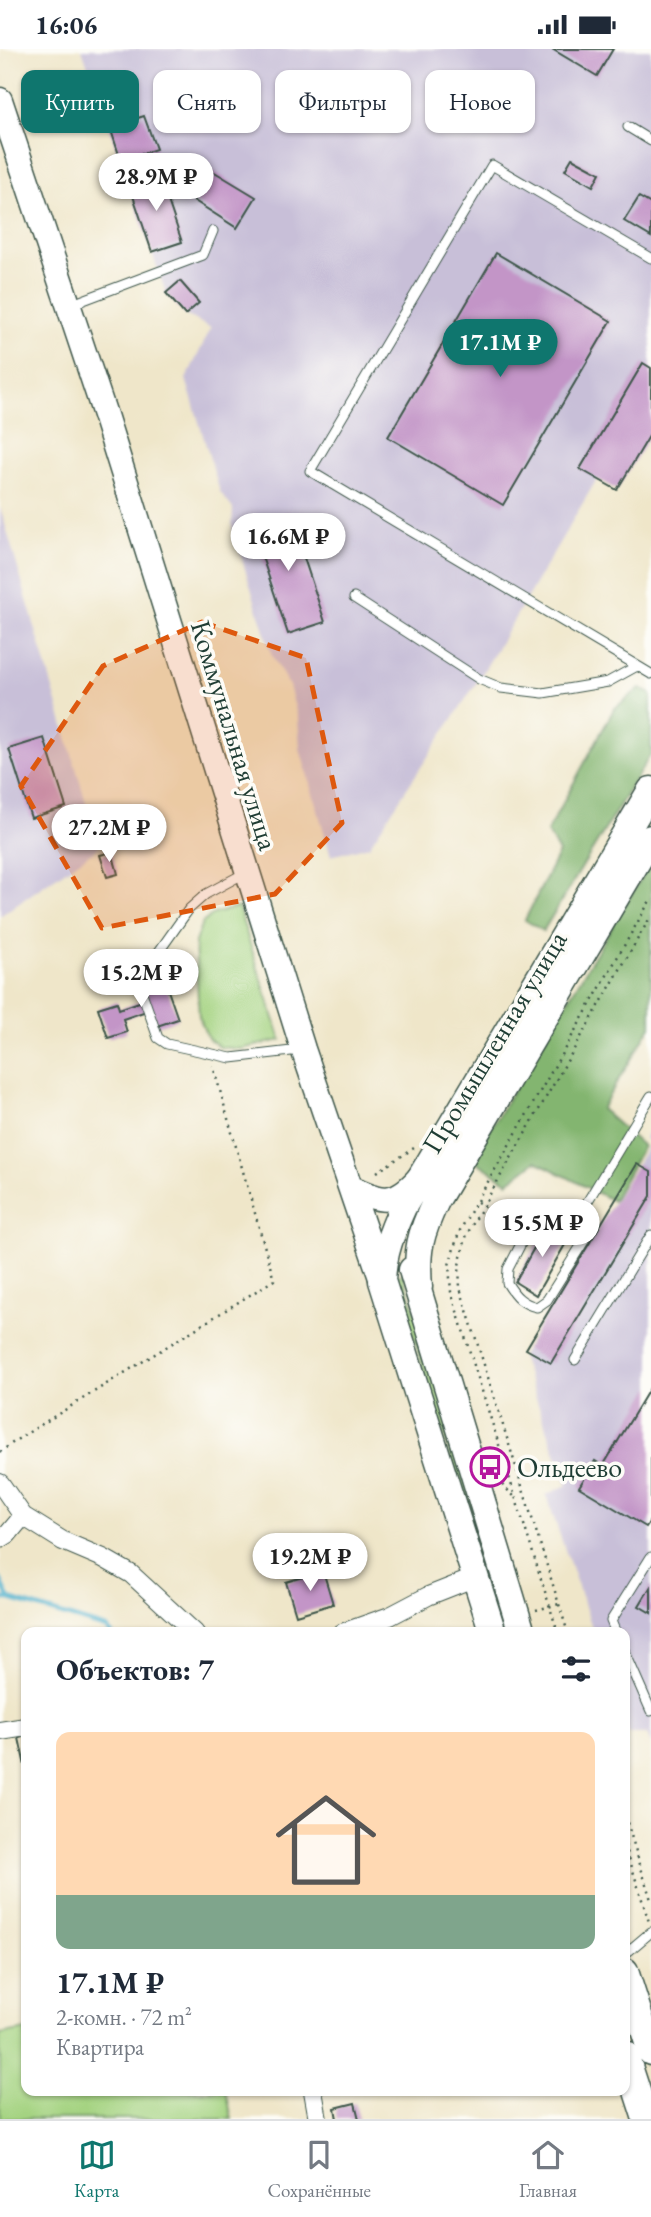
<!DOCTYPE html>
<html lang="ru">
<head>
<meta charset="utf-8">
<style>
	:root { --surface:#fff; --page:#f6f6f7; --text:#1f2937; --muted:#747a83; --line:#e0e1e3; --accent:#0f766e }
	body { margin:0; font-family:"EB Garamond",serif; background:var(--page); color:var(--text); height:100vh; display:flex; flex-direction:column; font-size:26px; white-space:nowrap }
	* { box-sizing:border-box; margin:0 }
	p { font-size:23px; color:var(--muted) }
	.icon { flex:none; width:38px; height:38px; fill:none; stroke:currentColor; stroke-width:2; stroke-linecap:round; stroke-linejoin:round }
	.map { position:relative; flex:1; overflow:hidden }
	.drawer { position:absolute; left:21px; top:1578px; width:609px; height:469px; display:flex; flex-direction:column; background:var(--surface); border-radius:14px; box-shadow:0 2px 5px #0004 }
	.drawer>* { flex:none }
	.banner { position:absolute; left:21px; top:21px; width:609px; height:63px; display:flex; gap:14px }
	.price { position:absolute; translate:-50% -60px; padding:0 16px; border-radius:24px; background:#fff; color:#222; font-size:23px; line-height:46px; filter:drop-shadow(0 2px 4px #0008) }
	.price::after { content:''; position:absolute; left:50%; top:42px; width:21px; height:16px; margin-left:-10px; background:inherit; clip-path:polygon(0 0,100% 0,50% 100%) }
	.price.active { background:var(--accent); color:#fff }
	ul { padding:0; list-style:none }
	li { display:grid; align-content:center; gap:14px; height:371px; padding:0 35px }
	li span { display:grid; place-items:center; height:217px; border-radius:14px; color:#555 }
	li>.icon { margin-inline-start:auto }
	span .icon { width:126px; height:126px; fill:#fffc; stroke-width:1 }
	li b { font-size:30px }
	h2 { display:flex; justify-content:space-between; align-items:center; height:84px; padding:0 35px; font-size:30px }
	.chip { padding:0 24px; border-radius:14px; background:var(--surface); box-shadow:0 2px 5px #0004; font-size:24px; line-height:63px }
	.chip.active { background:var(--accent); color:#fff }
	.status { display:flex; justify-content:space-between; align-items:center; height:49px; padding:0 35px; background:var(--surface); direction:ltr }
	.status svg { height:19px; fill:currentColor }
	.tab-bar { display:flex; justify-content:space-around; align-items:center; height:98px; border-top:2px solid var(--line); background:var(--surface); font-size:19px; color:var(--muted) }
	.tab-bar a { display:grid; justify-items:center; gap:4px }
	.tab-bar .active { color:var(--accent) }
	.map>svg:first-child { display:block }
	.industrial { fill:#c8bfd8 }
	.green { fill:#a4d381; stroke:#62885a; stroke-width:2 }
	.forest { fill:#83b56f; stroke:#517952; stroke-width:2 }
	.lines { fill:none; stroke-linecap:round; stroke-linejoin:round }
	.stream { stroke:#4bafca; stroke-width:4.5 }
	.building { fill:#c395c7 }
	.lane-casing { stroke:#3e564a; stroke-width:11 }
	.street-casing { stroke:#3e564a; stroke-width:20 }
	.secondary-casing { stroke:#3e564a; stroke-width:27 }
	.primary-casing { stroke:#3e564a; stroke-width:29 }
	.path { stroke:#3e564a; stroke-width:2.5; stroke-dasharray:2 5; stroke-linecap:butt }
	.lane { stroke:#fff; stroke-width:9 }
	.street { stroke:#fff; stroke-width:18 }
	.secondary { stroke:#fff; stroke-width:24 }
	.primary { stroke:#fff; stroke-width:26 }
	.marked { fill:#de580e; fill-opacity:0.2; stroke:#de580e; stroke-width:5; stroke-dasharray:14 9; stroke-linejoin:round }
	.labels { text-anchor:middle; stroke-width:7; stroke-linejoin:round; paint-order:stroke }
	.street-label { font-size:28px; fill:#1f3d34; stroke:#fdfcf7 }
	.poi-label { font-size:28px; fill:#1f3d34; stroke:#fdfcf7; text-anchor:start }
</style>
</head>
<body>
<div class="status"><b>16:06</b><svg viewBox="0 0 49 12"><path d="M0 12V9h3v3zM5 12V6h3v6zM10 12V3h3v9zM15 12V0h3v12zM26 1h20v11H26zM47 4h2v5h-2z"/></svg></div>
<div class="map">
<svg width="651" height="2070" viewBox="0 0 651 2070">
	<rect width="100%" height="100%" fill="#fdfcf7"/>
	<filter id="ink" filterUnits="userSpaceOnUse"><feTurbulence type="fractalNoise" baseFrequency=".0143" numOctaves="2"/><feDisplacementMap in="SourceGraphic" scale="14" xChannelSelector="R" yChannelSelector="G"/><feConvolveMatrix kernelMatrix="1 2 1 2 8 2 1 2 1" color-interpolation-filters="sRGB"/></filter>
	<filter id="wash" filterUnits="userSpaceOnUse"><feTurbulence type="fractalNoise" baseFrequency=".00686" numOctaves="4" result="noise"/><feDisplacementMap in="SourceGraphic" scale="28" xChannelSelector="R" yChannelSelector="G"/><feGaussianBlur stdDeviation="1.57" result="paint"/><feColorMatrix in="noise" values="0 0 0 0 0 0 0 0 0 0 0 0 0 0 0 0 0 1.4 0 .05"/><feComposite in="paint" operator="in"/></filter>
	<g filter="url(#wash)">
		<rect width="100%" height="100%" fill="#efe6c9"/>
		<path class="industrial" d="M82,0H651V384L617,441L597,430L479,630L369,797L331,807L300,700L298,669L289,637L272,607L232,478L233,460L220,443L186,330L211,279L185,266L166,244Z
			M0,458L99,798L0,867Z
			M651,1078V1696L647,1685H629L625,1674V1584H594L546,1446L567,1436L521,1307L650,1093L644,1089Z"/>
		<path class="green" d="M238,858L281,991L241,1000L220,998L208,989L199,968L195,893L202,874L214,865Z
			M403,1225L489,1499L480,1502L395,1228Z
			M26,1981V2042H226L232,2070H0V1986Z"/>
		<path class="forest" d="M640,639L651,645V705L543,882L525,871L559,803L547,783L614,660Z
			M651,813V977L601,1060L643,1097L613,1152L536,1112L508,1133L472,1110Z"/>
		<g class="lines">
			<path class="stream" d="M0,1530L10,1550
				M0,1550H10L106,1579L111,1584"/>
		</g>
		<g id="blocks">
			<path class="building" d="M552,0H613L597,27Z
				M144,67L156,100L121,112L110,78Z
				M572,109L600,124L593,137L565,121Z
				M208,119L256,148L237,179L190,149Z
				M159,125L182,193L152,203L129,135Z
				M639,148L651,155V188L624,172Z
				M496,204L611,272L503,456L388,388Z
				M180,232L199,254L185,266L166,244Z
				M643,314L651,319V384L617,441L580,420Z
				M289,463L325,573L288,585L251,475Z
				M44,689L66,758L31,769L9,700Z
				M112,803L118,825L107,828L100,806Z
				M163,927L178,970L157,977L152,960L123,970L127,983L108,989L98,959L117,953L119,960L148,950L143,934Z
				M637,1115L651,1123V1147L551,1314L526,1300Z
				M548,1174L570,1187L536,1246L515,1233Z
				M651,1337V1470L646,1478L579,1438L595,1412L603,1417Z
				M323,1522L333,1555L296,1566L286,1533Z
				M651,1537V1564L639,1557Z
				M26,1687V1717H25L19,1689Z
				M355,2054L359,2070H337L335,2059Z"/>
		</g>
	</g>
	<g filter="url(#ink)">
		<use href="#blocks" fill-opacity="0" stroke="#3e564a" stroke-width="2"/>
		<g class="lines">
			<g class="lane-casing">
				<path id="lane" d="M628,78L651,92
					M651,209L492,116L310,422L651,625
					M70,256L203,206L213,182
					M354,549L479,630L501,639L543,644L608,633L637,617
					M245,824L206,845L189,860L141,928L139,935L158,989L167,995L231,1009L300,1001
					M527,1183L508,1220L507,1234C515,1247 522,1255 537,1258L547,1251L584,1192L586,1155L651,1047
					M575,1311L651,1186
					M616,1584L611,1572L651,1508
					M625,1603L651,1662
					M625,1905L651,1883"/>
			</g>
			<g class="street-casing">
				<path id="street" d="M0,1434L23,1467L63,1492L103,1509L131,1525L195,1584
					M0,1490L8,1485L23,1467
					M342,1584L390,1567L428,1547L476,1528
					M0,1682L26,1678
					M313,2042L318,2070"/>
			</g>
			<g class="secondary-casing">
				<path id="secondary" d="M0,51L105,366L303,1000L382,1232
					M350,1138C381,1153 394,1157 419,1129"/>
			</g>
			<g class="primary-casing">
				<path id="primary" d="M412,1221L522,1584
					M419,1238C416,1202 420,1185 436,1152L651,789
					M493,1584L382,1232C383,1205 392,1182 403,1158L651,741
					M625,1922L651,2003
					M625,2005L646,2070"/>
			</g>
			<path class="path" d="M377,1123L414,1099
				M477,1153L520,1176
				M0,1403L18,1390L274,1231L213,1017
				M497,1431L515,1448
				M536,1561L559,1555
				M558,1584L451,1243L449,1216L459,1183L651,850
				M568,1584L460,1239L459,1216L467,1185L651,867
				M625,1767L651,1851
				M625,1796L649,1873"/>
			<use href="#lane" class="lane"/>
			<use href="#street" class="street"/>
			<use href="#secondary" class="secondary"/>
			<use href="#primary" class="primary"/>
		</g>
	</g>
	<path class="marked" d="M202,573L306,609L342,774L275,845L102,879L21,737L103,617Z"/>
	<defs>
		<g id="bus-ring" transform="scale(2.0125)"><circle r="9.5" fill="#fdfcf7" stroke="#b5179e" stroke-width="1.5"/><path d="M-5-6H5V4H4V6H2V4H-2V6H-4V4H-5ZM-3.5-4V0h7V-4ZM-3.5 1.2v1.5H-2V1.2ZM2 1.2v1.5H3.5V1.2Z" fill="#b5179e"/></g>
	</defs>
	<g fill-rule="evenodd">
		<use href="#bus-ring" x="490" y="1418"/>
	</g>
	<g class="labels">
		<g class="street-label">
			<text transform="translate(235 686) rotate(73)" y="10">Коммунальная улица</text>
			<text transform="translate(494 993) rotate(-59)" y="10">Промышленная улица</text>
		</g>
		<g class="poi-label">
			<text x="517" y="1428">Ольдеево</text>
		</g>
	</g>
</svg>
<b class="price" style="left:156px;top:164px">28.9M ₽</b>
<b class="price active" style="left:500px;top:330px">17.1M ₽</b>
<b class="price" style="left:288px;top:524px">16.6M ₽</b>
<b class="price" style="left:109px;top:815px">27.2M ₽</b>
<b class="price" style="left:141px;top:960px">15.2M ₽</b>
<b class="price" style="left:542px;top:1210px">15.5M ₽</b>
<b class="price" style="left:310px;top:1544px">19.2M ₽</b>
<div class="banner">
<a class="chip active">Купить</a>
<a class="chip">Снять</a>
<a class="chip">Фильтры</a>
<a class="chip">Новое</a>
</div>
<section class="drawer">
<h2>Объектов: 7<svg class="icon" aria-label="filters" viewBox="0 0 24 24"><path d="M4 7h16M4 17h16"/><circle cx="9" cy="7" r="2"/><circle cx="15" cy="17" r="2"/></svg></h2>
<ul>
<li><span style="background:linear-gradient(#ffd9b3 75%,#7fa58c 0)"><svg class="icon" aria-label="home" viewBox="0 0 24 24"><path d="M3 11l9-7 9 7M6 9v11h12V9"/></svg></span><div><b>17.1M ₽</b><p>2-комн. · 72 m²</p><p>Квартира</p></div></li>
</ul>
</section>
</div>
<nav class="tab-bar">
<a class="active"><svg class="icon" aria-label="map" viewBox="0 0 24 24"><path d="M3 6l6-2 6 2 6-2v14l-6 2-6-2-6 2zM9 4v14M15 6v14"/></svg>Карта</a>
<a><svg class="icon" aria-label="saved" viewBox="0 0 24 24"><path d="M7 4h10v16l-5-4-5 4z"/></svg>Сохранённые</a>
<a><svg class="icon" aria-label="home" viewBox="0 0 24 24"><path d="M3 11l9-7 9 7M6 9v11h12V9"/></svg>Главная</a>
</nav>
</body>
</html>
